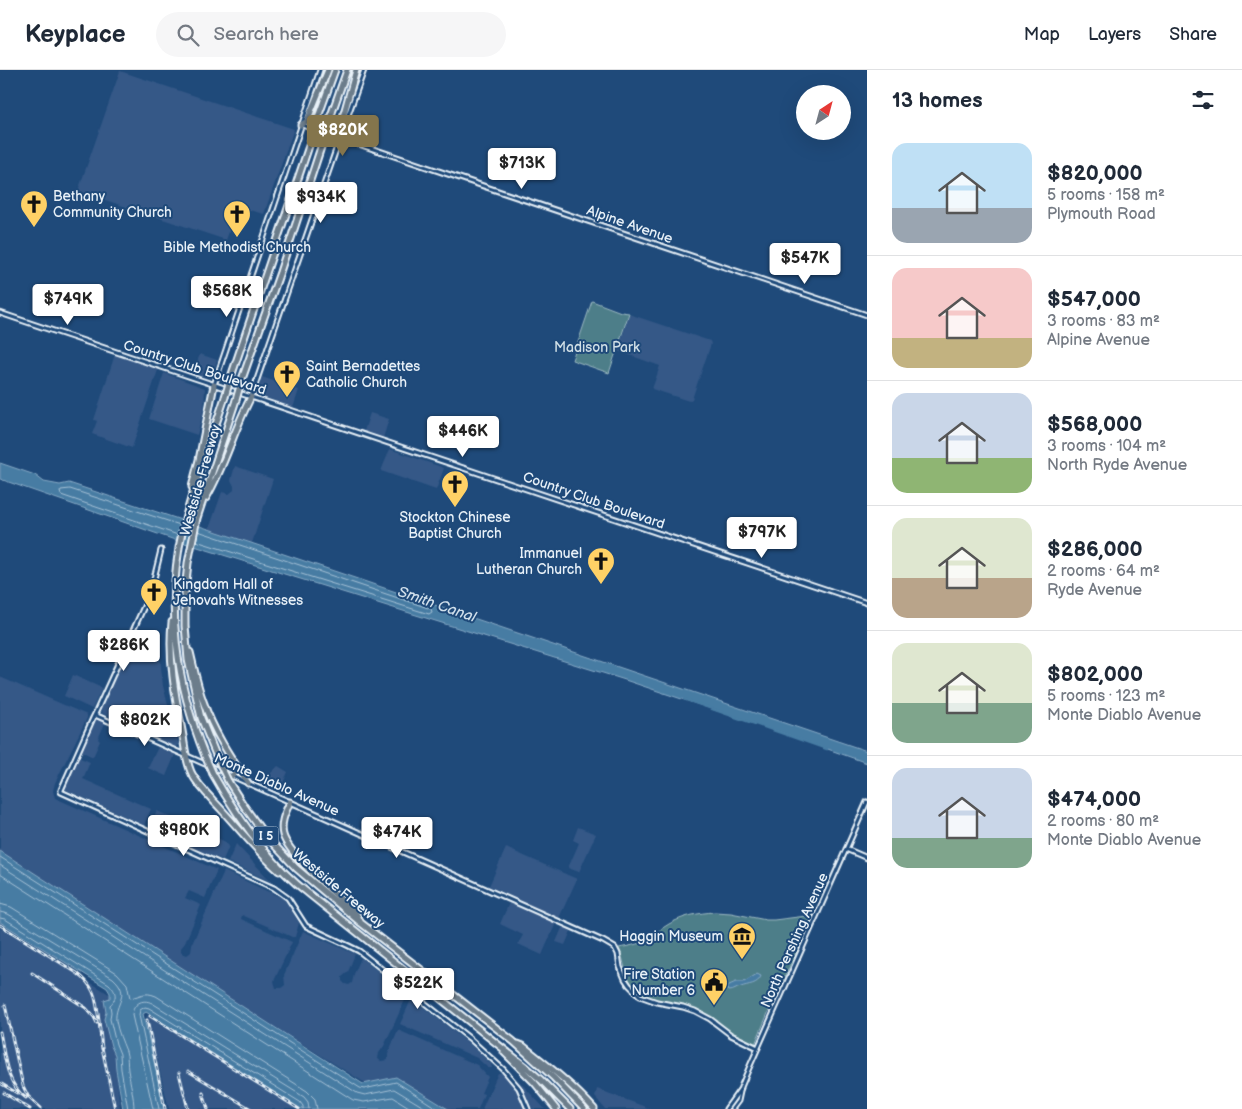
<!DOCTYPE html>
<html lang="en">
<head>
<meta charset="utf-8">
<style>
	:root { --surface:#fff; --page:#f6f6f7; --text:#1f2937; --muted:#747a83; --line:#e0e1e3; --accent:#84754c }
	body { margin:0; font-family:"Balsamiq Sans",sans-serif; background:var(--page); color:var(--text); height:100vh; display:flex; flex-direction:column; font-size:19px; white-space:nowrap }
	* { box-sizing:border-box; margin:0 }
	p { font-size:16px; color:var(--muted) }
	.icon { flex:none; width:28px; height:28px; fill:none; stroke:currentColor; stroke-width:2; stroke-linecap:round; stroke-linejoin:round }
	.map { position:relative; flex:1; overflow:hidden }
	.panel { display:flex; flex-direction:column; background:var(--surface); width:375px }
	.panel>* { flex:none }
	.needle { width:32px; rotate:36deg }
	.buttons { position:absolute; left:796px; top:15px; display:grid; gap:10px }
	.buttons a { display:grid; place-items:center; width:55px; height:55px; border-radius:50%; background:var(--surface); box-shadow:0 5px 20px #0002; font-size:25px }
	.price { position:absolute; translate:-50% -42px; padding:0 11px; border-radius:5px; background:#fff; color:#222; font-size:16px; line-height:32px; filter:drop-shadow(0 1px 2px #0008) }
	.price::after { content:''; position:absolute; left:50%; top:30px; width:15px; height:11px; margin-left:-8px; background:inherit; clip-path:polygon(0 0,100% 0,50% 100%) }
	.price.active { background:var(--accent); color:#fff }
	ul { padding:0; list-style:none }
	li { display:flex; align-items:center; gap:15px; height:125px; padding:0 25px }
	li+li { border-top:1px solid var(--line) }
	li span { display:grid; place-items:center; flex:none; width:140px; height:100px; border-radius:15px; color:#555 }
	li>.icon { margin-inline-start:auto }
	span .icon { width:60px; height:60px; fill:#fffc; stroke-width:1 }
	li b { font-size:21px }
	h2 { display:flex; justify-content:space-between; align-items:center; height:60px; padding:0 25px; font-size:21px }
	header { display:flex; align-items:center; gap:30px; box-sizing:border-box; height:70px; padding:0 25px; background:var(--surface); border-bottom:1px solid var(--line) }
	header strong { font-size:24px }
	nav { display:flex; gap:28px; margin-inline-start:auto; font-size:18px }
	.search { width:350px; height:45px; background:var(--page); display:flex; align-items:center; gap:12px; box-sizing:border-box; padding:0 18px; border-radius:28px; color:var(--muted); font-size:19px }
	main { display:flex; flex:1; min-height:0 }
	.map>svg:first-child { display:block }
	.built { fill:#345887 }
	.green { fill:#4e7e89; stroke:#9bb8c0 }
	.water { fill:#467ba3; stroke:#87aac5 }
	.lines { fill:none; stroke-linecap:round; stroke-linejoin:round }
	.shore { stroke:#a7c2d6; stroke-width:1 }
	.canal { stroke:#467ba3; stroke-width:2.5 }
	.secondary-casing { stroke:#e8f1f8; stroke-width:7 }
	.highway-casing { stroke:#e8f1f8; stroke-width:9 }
	.secondary { stroke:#1f4a7a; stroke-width:3 }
	.highway { stroke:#6c7d8b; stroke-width:5 }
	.rail-casing { stroke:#e8f1f8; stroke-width:3 }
	.rail { stroke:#1f4a7a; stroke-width:1; stroke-dasharray:4; stroke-linecap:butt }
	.highway-bridge-casing { stroke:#e8f1f8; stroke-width:9; stroke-linecap:butt }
	.highway-bridge { stroke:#6c7d8b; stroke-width:5 }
	.labels { text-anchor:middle; stroke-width:4; stroke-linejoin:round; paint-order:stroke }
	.shield { fill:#1f4a7a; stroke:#acbfd2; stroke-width:1 }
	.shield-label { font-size:12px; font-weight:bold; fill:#e8f1f8 }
	.poi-label { font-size:14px; fill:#e8f1f8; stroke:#1f4a7a; text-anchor:start }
	.street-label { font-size:14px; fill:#e8f1f8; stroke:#1f4a7a }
	.park-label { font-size:14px; fill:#d1e0e7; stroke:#1f4a7a }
	.water-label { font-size:15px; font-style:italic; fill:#d0dfeb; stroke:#1f4a7a }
</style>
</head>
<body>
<header>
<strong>Keyplace</strong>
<div class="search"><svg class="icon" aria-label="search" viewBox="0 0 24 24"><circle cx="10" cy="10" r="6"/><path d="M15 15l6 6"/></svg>Search here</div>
<nav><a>Map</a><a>Layers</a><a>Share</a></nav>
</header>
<main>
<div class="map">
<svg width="867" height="1039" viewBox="0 0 867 1039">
	<rect width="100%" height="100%" fill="#1f4a7a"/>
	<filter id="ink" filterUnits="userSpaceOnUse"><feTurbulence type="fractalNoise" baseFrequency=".02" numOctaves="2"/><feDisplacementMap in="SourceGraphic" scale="10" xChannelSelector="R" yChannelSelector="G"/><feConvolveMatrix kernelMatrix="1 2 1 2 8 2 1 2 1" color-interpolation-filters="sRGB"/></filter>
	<g filter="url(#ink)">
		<path class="built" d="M120,1L294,59L264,144L238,137L226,170L78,121Z
			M629,244L710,271L711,274L692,329L689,331L652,319L660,296L618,281Z
			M115,284L158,300L132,378L92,364L97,351L94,350Z
			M200,284L217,290L212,307L208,308L193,303Z
			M164,303L205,318L204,339L197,365L149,349Z
			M262,307L299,320L293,338L259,325L257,323Z
			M370,343L389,349L383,368L364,361Z
			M390,379L444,398L436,420L381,401Z
			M235,396L273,409L252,473L209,459L222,422L229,424L234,420V416L231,410Z
			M452,400L462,403L455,423L443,419L449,401Z
			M136,557L161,568L160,587L163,616L179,675L175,677L128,656V654L102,643L101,640Z
			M73,605L102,618L92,639L64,626Z
			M0,607L87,645V648L55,713L53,721L55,728L217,800L205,828L189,821L185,828L201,835L185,873L181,878V881L183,884L187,885L191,882L192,874L224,801L284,829L299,853L295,867H292L242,845L241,849L292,872L274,911L276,918H281L285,915L284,905L303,861L355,884L348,902L342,907V911L345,914L349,915L352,913L354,904L361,888L404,922L406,928L384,976L379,983L378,989L381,991L388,990V984L398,960L477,995L488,1007L481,1023L484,1024L478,1039H432L370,1016L0,786Z
			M95,649L105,653L98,669L100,671L93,687L81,681Z
			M158,677L175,685L166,706L148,698Z
			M78,687L90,692L83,709L151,739L144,755L64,719Z
			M278,696L288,702L279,722L265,716L263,711Z
			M157,741L191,756L183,773L149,758Z
			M578,757L596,764L579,802L568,798L579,773L573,770Z
			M195,759L224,771L229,776L223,790L187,776Z
			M236,774L266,806L274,813L228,792Z
			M506,778L577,809L559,848L489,816Z
			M509,833L556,853L542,885L518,874L523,865L500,854Z
			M565,857L571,861L565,875L556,872L562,858Z
			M0,858L22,870L109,924L120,1039H0Z
			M411,930H414L472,976L491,994L492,998H488L477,988L400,954Z
			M146,945L298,1039H169Z
			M498,1003H502L513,1014L521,1027L526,1039H482Z
			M517,1009L545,1039H533Z
			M597,1019L651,1039H605L595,1027Z"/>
		<path class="green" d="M592,231L621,242L629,243L609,303L572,290Z
			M715,842L731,843L766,850H774L814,845L771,936L755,974C748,971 741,969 734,965C722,957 712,946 699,941C677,934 650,936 634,918C624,906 625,891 619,878C628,876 638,875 646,870C654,865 660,859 669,854C683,846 698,843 715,842Z"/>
		<path class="water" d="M0,393L35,405L44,412L60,415L69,413L251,473L867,681V693L780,662L622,609L175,470L0,409Z
			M0,781L363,1014L396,1007L448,1039H301L146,942L143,944L165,1039H123L116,1000L115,985L111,976L104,949L106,942L104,930L110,928V923L107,918L0,852Z
			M757,904L761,906C758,915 748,914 741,917C736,918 734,921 729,921L727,919L729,915L736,912H744Z"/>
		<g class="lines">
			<path class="shore" d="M178,465L61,425L60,422L61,420L70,419L180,455
				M196,471L429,544L432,542L431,539L198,461
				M0,787L360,1018L364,1019L396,1012L438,1039
				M0,795L357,1023L365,1025L394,1019L427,1039
				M0,804L353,1030L364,1032L393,1027L412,1039
				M0,834L11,837L117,903L127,914L130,928C141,926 144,921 156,926L307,1021L315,1029L317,1039
				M0,842L8,844L113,908C132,925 114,933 116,951C118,962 122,971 126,981C128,987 127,994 128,1000C130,1013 134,1026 134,1039
				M0,848L5,849L109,914C116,921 118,928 110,935L111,942L110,949L116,974L120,984L121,999L128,1039
				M153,1039L132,945C133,934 142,928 152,933L304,1027L308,1032L309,1039
				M159,1039L139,945L140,940L145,937L149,938L300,1032L303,1036V1039"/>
			<path class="canal" d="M684,629L827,679"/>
			<g class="secondary-casing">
				<path id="secondary" d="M302,55L867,245
					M343,59L364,0
					M0,243L867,533
					M214,315L320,0
					M251,327L340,68
					M161,480L151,521L96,642L93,648L61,720V722L274,818L288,828L306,856L349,876L359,881L469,968L503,999L519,1018L528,1039
					M95,645L603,871L615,878L618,884L620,897L625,909L629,915L640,926L657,932L683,937L695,941L710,949L731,965L758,978
					M846,779L867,788
					M726,1039L741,1018
					M732,1039L738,1031L741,1017L749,998L867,732"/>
			</g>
			<g class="highway-casing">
				<path id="highway" d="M317,50L335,0
					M328,54L347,0
					M301,55L307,51L328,0
					M340,68L343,47L356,0
					M230,310L312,67
					M241,312L280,202L323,71
					M192,417L199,390L214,315
					M206,428C225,396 234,359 251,327
					M172,552C168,591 176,629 183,666C185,679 186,692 192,704C199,717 211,728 221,739C240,760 258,782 279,801
					M190,582C194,598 197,615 203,631C213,661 230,687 248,713
					M205,686C176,614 165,535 183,458C193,414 211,371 225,327
					M218,690L201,648L188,590L185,556V521L188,493L197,448L236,330
					M213,704C233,740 256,773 285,803C292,810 300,817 308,823L525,996L541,1010L570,1039
					M232,706L235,703L236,697
					M228,711L244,736L264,764L296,798L361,853L513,971L554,1008L584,1039
					M290,732C285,743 280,753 283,765C289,786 339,827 356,843L360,851
					M518,974L523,976C548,996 573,1015 594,1039
					M504,982L534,1012L556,1039"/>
			</g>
			<use href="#secondary" class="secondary"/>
			<use href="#highway" class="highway"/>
			<g class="rail-casing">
				<path id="rail" d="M0,855L77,903C96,917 96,930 99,951C100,960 101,970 102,979
					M32,903L86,938L94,947L97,953
					M5,935L23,1016L28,1026L41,1038
					M150,946L299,1039
					M147,950L165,1039
					M0,962C5,985 5,1013 26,1028
					M101,973L115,1039
					M188,1001L251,1039
					M179,1003L188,1039
					M0,1013L17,1023
					M4,1023L30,1039
					M203,1023L208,1039"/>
			</g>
			<use href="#rail" class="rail"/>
			<g class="highway-bridge-casing">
				<path id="highway-bridge" d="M312,67L317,50
					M323,71L328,54
					M225,327L230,310
					M236,330L241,312
					M205,686L213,704
					M218,690L228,711"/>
			</g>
			<use href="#highway-bridge" class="highway-bridge"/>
		</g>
	</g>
	<defs>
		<g id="church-pin" transform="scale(1.4375)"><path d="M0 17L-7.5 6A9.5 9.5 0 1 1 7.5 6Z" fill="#ffd166" stroke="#1f4a7a"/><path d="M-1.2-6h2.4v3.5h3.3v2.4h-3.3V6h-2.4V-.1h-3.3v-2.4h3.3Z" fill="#111"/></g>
		<g id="museum-pin" transform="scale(1.4375)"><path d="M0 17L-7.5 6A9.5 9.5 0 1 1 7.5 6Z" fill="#ffd166" stroke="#1f4a7a"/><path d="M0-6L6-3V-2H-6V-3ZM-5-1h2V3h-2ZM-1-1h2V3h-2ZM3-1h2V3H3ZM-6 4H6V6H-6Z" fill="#111"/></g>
		<g id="civic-pin" transform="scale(1.4375)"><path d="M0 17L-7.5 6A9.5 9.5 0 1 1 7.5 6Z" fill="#ffd166" stroke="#1f4a7a"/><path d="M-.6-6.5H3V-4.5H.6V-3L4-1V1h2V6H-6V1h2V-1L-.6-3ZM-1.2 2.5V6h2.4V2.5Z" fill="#111"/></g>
	</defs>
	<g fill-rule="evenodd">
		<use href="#church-pin" x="34" y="134"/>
		<use href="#church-pin" x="237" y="144"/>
		<use href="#church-pin" x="287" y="304"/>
		<use href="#church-pin" x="455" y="414"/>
		<use href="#church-pin" x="601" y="491"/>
		<use href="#church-pin" x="154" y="522"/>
		<use href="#museum-pin" x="742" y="866"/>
		<use href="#civic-pin" x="714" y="912"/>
	</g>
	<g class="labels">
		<rect class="shield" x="253.5" y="756.5" width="25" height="19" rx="4"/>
		<g class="shield-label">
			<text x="266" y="770">I 5</text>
		</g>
		<g class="poi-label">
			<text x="53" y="131">Bethany<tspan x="53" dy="16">Community Church</tspan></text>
			<text x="237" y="182" text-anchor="middle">Bible Methodist Church</text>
			<text x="306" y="301">Saint Bernadettes<tspan x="306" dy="16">Catholic Church</tspan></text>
			<text x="455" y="452" text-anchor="middle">Stockton Chinese<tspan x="455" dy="16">Baptist Church</tspan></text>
			<text x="582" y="488" text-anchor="end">Immanuel<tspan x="582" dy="16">Lutheran Church</tspan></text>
			<text x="173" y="519">Kingdom Hall of<tspan x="173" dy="16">Jehovah's Witnesses</tspan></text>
			<text x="723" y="871" text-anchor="end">Haggin Museum</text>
			<text x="695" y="909" text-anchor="end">Fire Station<tspan x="695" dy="16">Number 6</tspan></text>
		</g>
		<g class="street-label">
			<text transform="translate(630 154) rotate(19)" y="5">Alpine Avenue</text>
			<text transform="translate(195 297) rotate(18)" y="5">Country Club Boulevard</text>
			<text transform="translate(200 410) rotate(-74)" y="5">Westside Freeway</text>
			<text transform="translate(594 430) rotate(19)" y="5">Country Club Boulevard</text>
			<text transform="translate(277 714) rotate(24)" y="5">Monte Diablo Avenue</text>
			<text transform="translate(339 818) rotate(40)" y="5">Westside Freeway</text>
			<text transform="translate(794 870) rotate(-66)" y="5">North Pershing Avenue</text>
		</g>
		<g class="park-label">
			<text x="597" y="282">Madison Park</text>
		</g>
		<g class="water-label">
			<text transform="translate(437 534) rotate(19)" y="5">Smith Canal</text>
		</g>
	</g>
</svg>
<div class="buttons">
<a><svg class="needle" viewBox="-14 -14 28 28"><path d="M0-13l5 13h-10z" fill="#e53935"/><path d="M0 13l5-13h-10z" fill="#747a83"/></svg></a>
</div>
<b class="price active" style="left:343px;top:87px">$820K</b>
<b class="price" style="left:522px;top:120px">$713K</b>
<b class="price" style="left:321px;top:154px">$934K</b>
<b class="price" style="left:805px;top:215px">$547K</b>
<b class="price" style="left:227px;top:248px">$568K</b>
<b class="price" style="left:68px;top:256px">$749K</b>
<b class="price" style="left:463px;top:388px">$446K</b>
<b class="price" style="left:762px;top:489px">$797K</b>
<b class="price" style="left:124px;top:602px">$286K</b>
<b class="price" style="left:145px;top:677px">$802K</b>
<b class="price" style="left:184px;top:787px">$980K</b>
<b class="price" style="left:397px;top:789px">$474K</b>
<b class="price" style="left:418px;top:940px">$522K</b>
</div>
<section class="panel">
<h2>13 homes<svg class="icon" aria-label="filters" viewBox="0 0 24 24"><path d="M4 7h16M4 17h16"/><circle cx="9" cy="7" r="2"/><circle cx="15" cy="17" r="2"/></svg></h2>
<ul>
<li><span style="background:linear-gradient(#bfe0f5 65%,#9aa5b1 0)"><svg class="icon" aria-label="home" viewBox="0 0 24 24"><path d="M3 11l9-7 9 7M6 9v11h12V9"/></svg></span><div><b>$820,000</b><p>5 rooms · 158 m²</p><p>Plymouth Road</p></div></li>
<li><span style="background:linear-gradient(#f6c9c9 70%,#c2b280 0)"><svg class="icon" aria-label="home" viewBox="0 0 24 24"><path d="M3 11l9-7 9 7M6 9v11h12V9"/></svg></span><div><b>$547,000</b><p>3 rooms · 83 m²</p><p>Alpine Avenue</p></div></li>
<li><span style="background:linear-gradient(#c9d6e8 65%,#8fb573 0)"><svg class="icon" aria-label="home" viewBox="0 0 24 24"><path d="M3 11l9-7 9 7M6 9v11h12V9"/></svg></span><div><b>$568,000</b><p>3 rooms · 104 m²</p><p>North Ryde Avenue</p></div></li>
<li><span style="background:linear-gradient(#dfe7d0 60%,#b9a48a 0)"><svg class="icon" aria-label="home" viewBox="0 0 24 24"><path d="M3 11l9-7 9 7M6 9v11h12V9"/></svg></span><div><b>$286,000</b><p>2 rooms · 64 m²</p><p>Ryde Avenue</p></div></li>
<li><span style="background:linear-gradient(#dfe7d0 60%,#7fa58c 0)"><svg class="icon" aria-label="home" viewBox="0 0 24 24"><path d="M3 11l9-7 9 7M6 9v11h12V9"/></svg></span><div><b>$802,000</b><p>5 rooms · 123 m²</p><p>Monte Diablo Avenue</p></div></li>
<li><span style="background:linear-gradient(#c9d6e8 70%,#7fa58c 0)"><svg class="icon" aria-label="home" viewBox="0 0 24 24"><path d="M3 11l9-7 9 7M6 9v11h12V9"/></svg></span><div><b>$474,000</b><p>2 rooms · 80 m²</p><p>Monte Diablo Avenue</p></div></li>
</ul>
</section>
</main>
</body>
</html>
